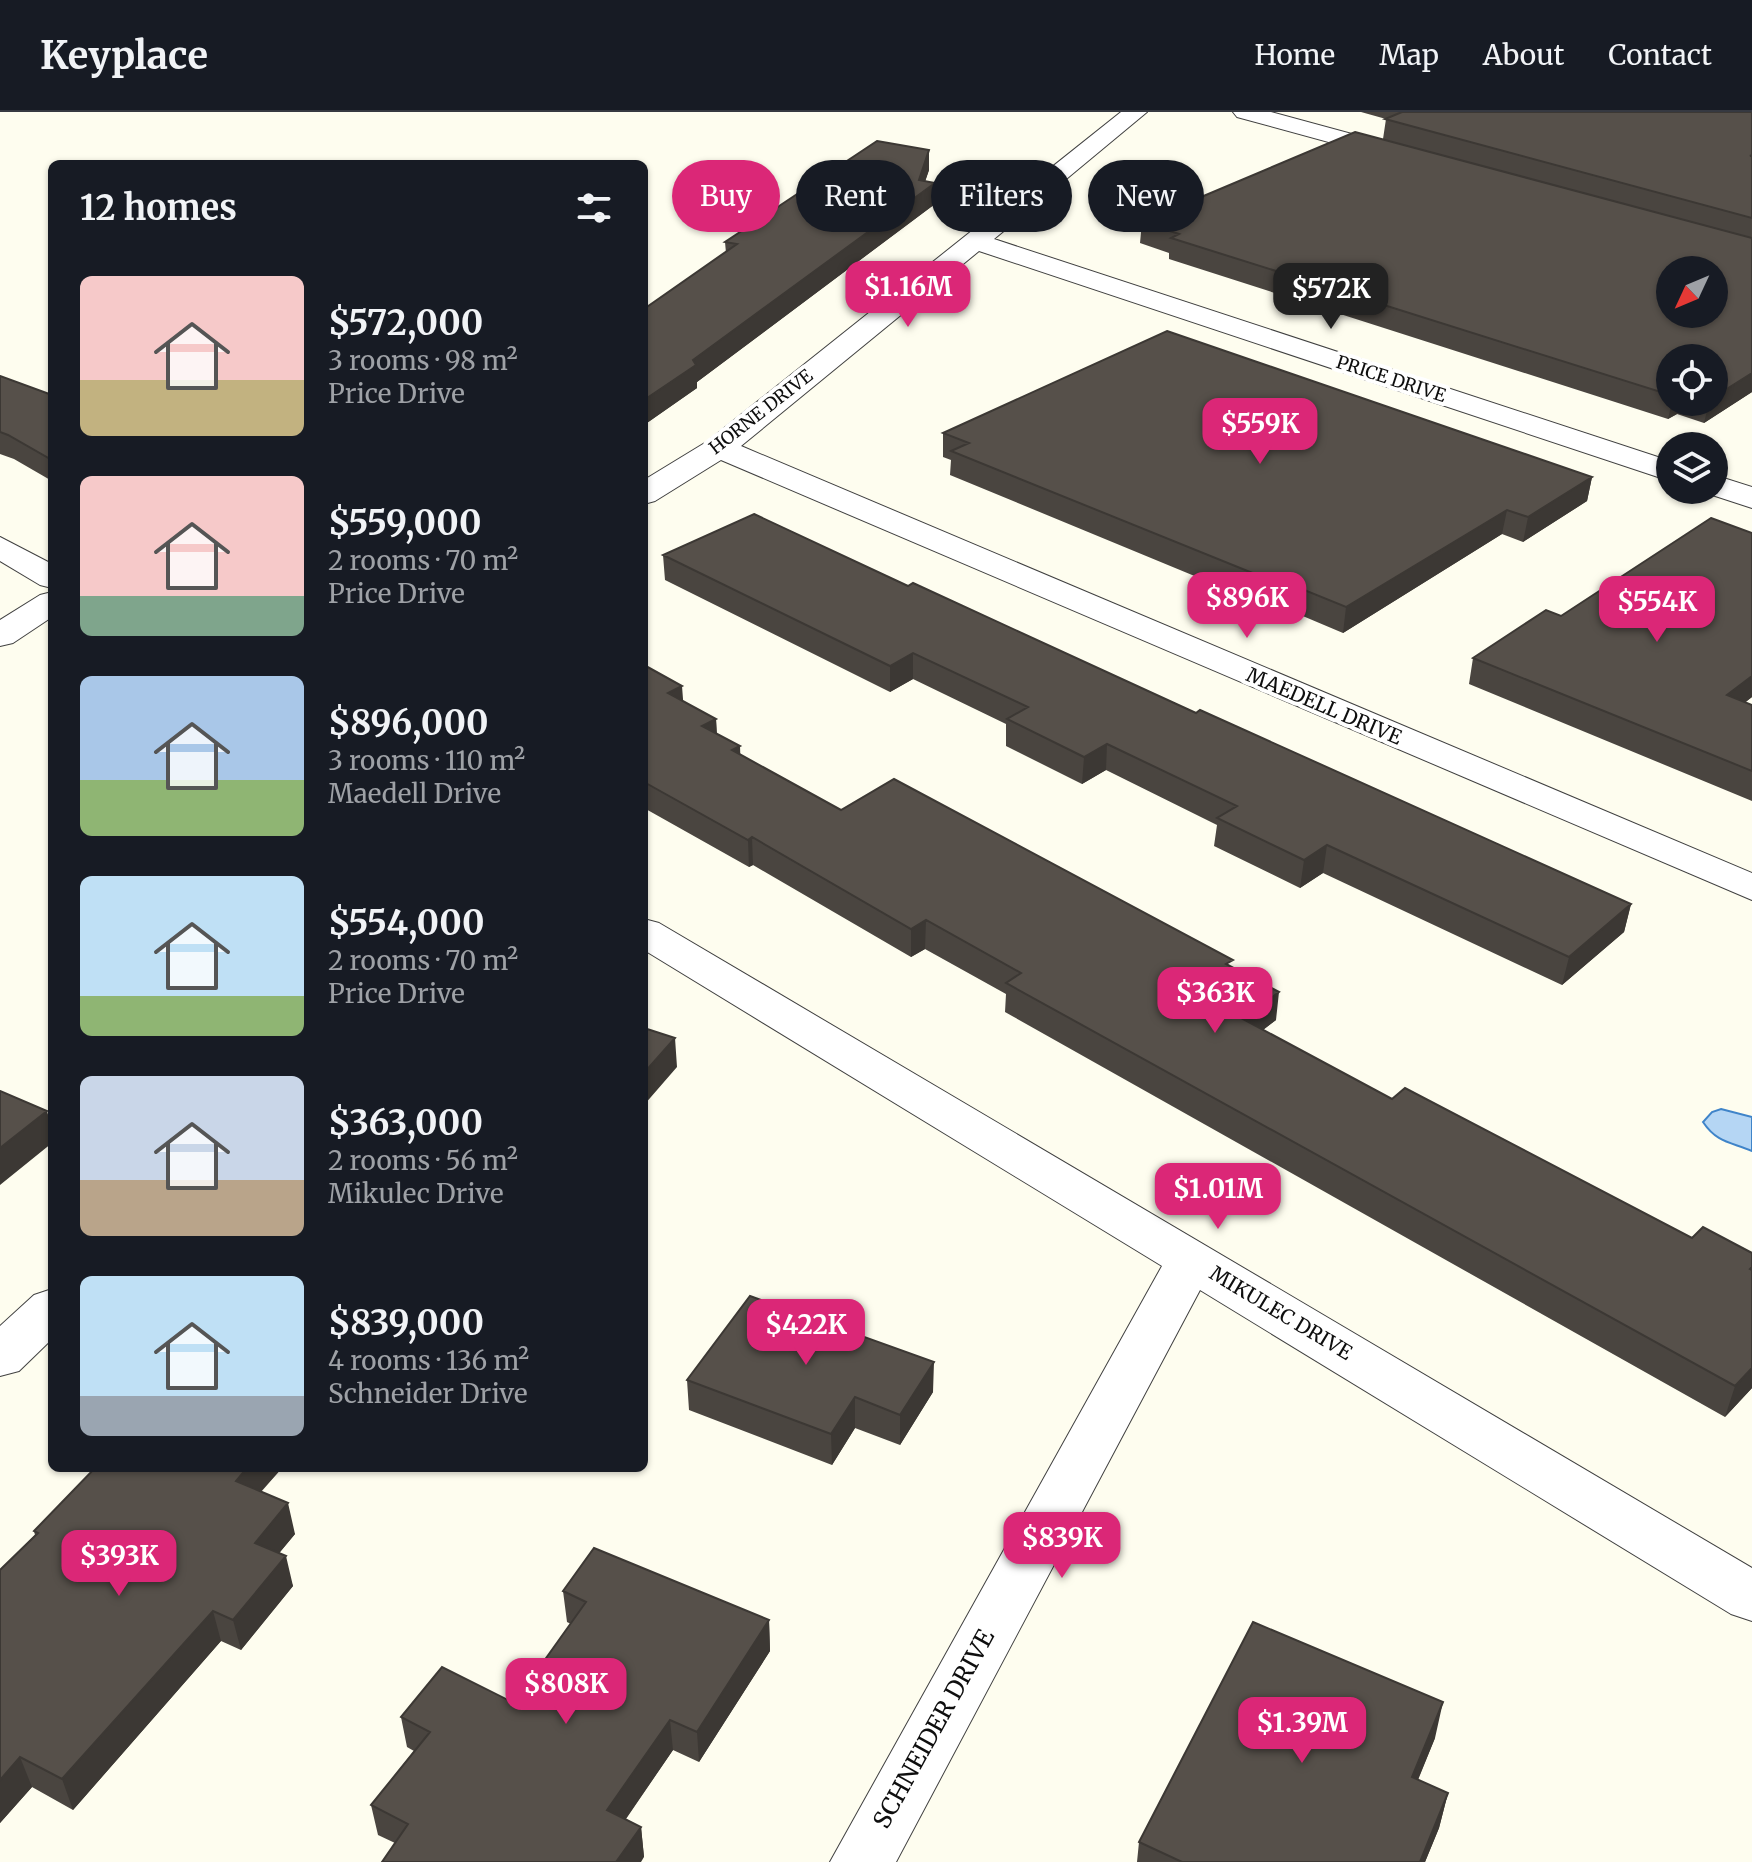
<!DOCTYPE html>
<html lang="en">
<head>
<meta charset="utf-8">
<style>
	:root { --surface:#171b24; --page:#20242c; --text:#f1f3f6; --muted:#9ea1a6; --line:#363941; --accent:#db2777 }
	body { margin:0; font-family:Merriweather,serif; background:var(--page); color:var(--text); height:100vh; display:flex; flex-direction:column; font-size:30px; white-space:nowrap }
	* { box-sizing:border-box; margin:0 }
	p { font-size:26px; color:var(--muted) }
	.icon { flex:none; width:44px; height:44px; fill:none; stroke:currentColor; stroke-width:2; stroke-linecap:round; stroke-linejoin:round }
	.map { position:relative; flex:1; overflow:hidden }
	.sheet { position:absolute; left:48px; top:48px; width:600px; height:1312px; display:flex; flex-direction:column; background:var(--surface); border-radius:12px; box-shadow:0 2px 6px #0004 }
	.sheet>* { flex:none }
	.hud { position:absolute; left:672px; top:48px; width:760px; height:72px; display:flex; gap:16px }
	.needle { width:52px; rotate:226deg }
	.fabs { position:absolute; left:1656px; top:144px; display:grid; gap:16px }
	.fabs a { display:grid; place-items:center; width:72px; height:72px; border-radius:50%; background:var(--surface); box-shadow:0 2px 6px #0004; font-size:40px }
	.price { position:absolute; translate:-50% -68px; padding:0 18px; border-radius:16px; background:var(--accent); color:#fff; font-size:26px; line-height:52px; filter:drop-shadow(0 2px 4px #0008) }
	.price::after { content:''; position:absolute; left:50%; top:48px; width:24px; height:18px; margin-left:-12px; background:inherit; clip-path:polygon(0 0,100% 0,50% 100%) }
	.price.current { background:#222; color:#fff }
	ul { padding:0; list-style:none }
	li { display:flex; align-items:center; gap:24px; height:200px; padding:0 32px }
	li span { display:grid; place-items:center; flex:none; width:224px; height:160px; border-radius:12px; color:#555 }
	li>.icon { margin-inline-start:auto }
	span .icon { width:96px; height:96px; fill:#fffc; stroke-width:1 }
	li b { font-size:34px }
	h2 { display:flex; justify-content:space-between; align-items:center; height:96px; padding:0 32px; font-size:34px }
	.pill { padding:0 28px; border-radius:36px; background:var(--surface); box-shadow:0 2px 6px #0004; font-size:28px; line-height:72px }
	.pill.current { background:var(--accent); color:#fff }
	header { display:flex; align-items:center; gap:48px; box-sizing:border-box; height:112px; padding:0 40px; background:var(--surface); border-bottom:2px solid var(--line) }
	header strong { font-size:38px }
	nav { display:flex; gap:44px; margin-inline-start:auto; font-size:28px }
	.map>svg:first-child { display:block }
	.water { fill:#b5d6f4; stroke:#3f84c9; stroke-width:2 }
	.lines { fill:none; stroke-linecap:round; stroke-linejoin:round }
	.minor-casing { stroke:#414141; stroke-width:2 }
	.minor { fill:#fff; fill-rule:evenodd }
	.wall { fill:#4a4540; fill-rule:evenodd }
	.shaded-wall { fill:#3c3834 }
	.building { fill:#56504a; stroke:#3c3834; stroke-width:2; fill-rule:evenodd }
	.labels { text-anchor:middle; stroke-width:8; stroke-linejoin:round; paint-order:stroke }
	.far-street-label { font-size:18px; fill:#0e0e0e; stroke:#fff }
	.street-label { font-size:20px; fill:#0e0e0e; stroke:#fff }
	.near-street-label { font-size:24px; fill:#0e0e0e; stroke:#fff }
</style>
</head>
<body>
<header>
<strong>Keyplace</strong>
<nav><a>Home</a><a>Map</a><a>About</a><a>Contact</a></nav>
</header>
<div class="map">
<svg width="1752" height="1750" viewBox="0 0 1752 1750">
	<rect width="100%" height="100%" fill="#fefdef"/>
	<path class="water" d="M1721,997L1752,1005V1039C1731,1030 1717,1031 1703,1010L1712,1000Z"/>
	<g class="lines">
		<g class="minor-casing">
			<path id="minor" d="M1121,0H1147L994,127L1670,349V369L979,139L741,334L1752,761V788L721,348L655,389L644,392V368L708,329Z
				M1233,0H1271L1407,37L1410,42L1398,49L1237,5Z
				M1714,363L1752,375V396L1703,380L1714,378Z
				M0,425L52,452V476L40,473L0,449Z
				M52,480V505L13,531L0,534V508L40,483Z
				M644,807L659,811L1752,1456V1509L1731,1502L1200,1178L896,1750H830L1162,1154L644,838Z
				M52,1177V1227L19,1259L0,1264V1214L34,1183Z"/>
		</g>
		<use href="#minor" class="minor"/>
	</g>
	<path class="wall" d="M1361,0H1752V280L1704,311L1677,302L1668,307L1169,147V141L1140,131L1142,110L1383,27L1386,7ZM1670,246L1714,290H1670Z
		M929,38V58L925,69L935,71V92L697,270V276L644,313V197L726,141L725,130Z
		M0,264L52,283V369L14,347L0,342Z
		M943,321L1592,365L1587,389L1523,430L1502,422L1343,521L1298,502L1294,505L950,363L951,348L943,345Z
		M1752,421V585L1745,590L1752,593V689L1469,572L1473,546L1561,504Z
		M663,443L908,474L1631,792L1624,820L1562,873L1323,761L1300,776L1214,734L1217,713L1106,658L1082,672L1006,634V612L913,567L890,580L665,468Z
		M644,553L683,589L716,607L717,622L740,643L841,698L1232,855L1276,908L1263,918L1392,987L1692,1126L1752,1141V1276L1725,1305L1005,900L1006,882L925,837L911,845L753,753L749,755L644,696Z
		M687,1268L933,1280L900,1333L855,1316L832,1353L689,1298Z
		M95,1356H282L261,1380L295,1422L279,1441L293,1474L241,1538L221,1529L73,1698L32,1675L0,1711V1458L35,1423L34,1419Z
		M563,1479L769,1508L770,1539L699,1650L673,1638L626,1707L641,1715L644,1745L395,1731L378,1723L371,1693L414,1639L407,1635L401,1605L514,1591L571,1512L567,1510Z
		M1435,1626L1418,1668L1448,1681L1439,1716L1425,1750H1137L1139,1730Z"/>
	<path class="shaded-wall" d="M929,38V58L921,82L935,71V92L697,270V276L644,313V288L919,68Z
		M1752,261V280L1704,311L1709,290H1714V285Z
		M1672,290H1679L1677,302L1668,307Z
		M1592,365L1587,389L1523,430L1528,405Z
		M1507,398L1502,422L1343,521L1346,495Z
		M1302,477L1298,502L1294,505L1297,479Z
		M913,541V567L890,580V554Z
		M1752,564V585L1721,610L1727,583Z
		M682,574L684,600L668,581Z
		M716,607L717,633L702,614Z
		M1107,632L1106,658L1082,672L1084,645Z
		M740,634L741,661L732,638Z
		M752,725L753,753L749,755L748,728Z
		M1327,733L1323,761L1300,776L1304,748Z
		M1631,792L1624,820L1562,873L1569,845Z
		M926,808L925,837L911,845V817Z
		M1279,880L1276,908L1239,936L1243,907Z
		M675,926L677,955L644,993V961Z
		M47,999L52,1017V1031L0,1073V1036Z
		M934,1250L933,1280L900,1333V1303Z
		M1752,1256V1276L1725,1305L1735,1274Z
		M855,1285V1316L832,1353L831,1322Z
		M247,1356H282L243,1399L236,1369Z
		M288,1391L295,1422L262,1462L255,1431Z
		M286,1444L293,1474L241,1538L233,1508Z
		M213,1499L221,1529L73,1698L62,1667Z
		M769,1508L770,1539L699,1650L697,1620Z
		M1443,1590L1435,1626L1404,1701L1412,1665Z
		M670,1608L673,1638L611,1728L607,1698Z
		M20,1645L32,1675L0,1711V1668Z
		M1448,1681L1439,1716L1425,1750H1420Z
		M641,1715L644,1745L641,1750H616Z"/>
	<path class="building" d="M1402,0H1752V43L1750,44H1752V106L1385,7Z
		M1355,20L1752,126V261L1714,285V246H1670V283L1171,126L1179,122L1142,110ZM1670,158H1714V202H1670Z
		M877,29L929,38L919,68L935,71L693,248L696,253L644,288V197L737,132L725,130Z
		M1167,219L1592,365L1528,405L1507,398L1346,495L1302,477L1297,479L951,339L969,331L943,321Z
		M0,264L52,283V348L8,323L0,320Z
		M754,402L908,474L913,471L1196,601L1200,598L1631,792L1569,845L1327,733L1304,748L1217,706L1237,694L1107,632L1084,645L1007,607L1028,595L913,541L890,554L663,443Z
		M1711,406L1752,421V564L1727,583L1752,593V659L1473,546L1546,498L1561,504Z
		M644,553L682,574L668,581L716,607L702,614L740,634L732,638L841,698L894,667L1233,848L1226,852L1279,880L1243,907L1392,987L1405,976L1692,1126L1703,1115L1752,1141V1155L1750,1157L1752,1158V1256L1735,1274L1006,871L1021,861L926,808L911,817L752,725L748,728L644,670Z
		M644,916L675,926L644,961Z
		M0,979L47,999L0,1036Z
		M750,1184L934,1250L900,1303L855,1285L831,1322L687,1268Z
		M95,1356H247L236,1369L288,1391L255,1431L286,1444L233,1508L213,1499L62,1667L20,1645L0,1668V1458L38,1421L34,1419Z
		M594,1436L769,1508L697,1620L670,1608L607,1698L641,1715L616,1750H382L408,1712L371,1693L430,1620L401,1605L442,1555L514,1591L586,1490L563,1479Z
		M1253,1510L1443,1590L1412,1665L1448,1681L1420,1750H1182L1139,1730Z"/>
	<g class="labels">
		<g class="far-street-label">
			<text transform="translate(1391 267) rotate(18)" y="6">PRICE DRIVE</text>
			<text transform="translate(761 300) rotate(-38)" y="6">HORNE DRIVE</text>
		</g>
		<g class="street-label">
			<text transform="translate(1324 594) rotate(23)" y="7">MAEDELL DRIVE</text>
			<text transform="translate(1281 1201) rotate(31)" y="7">MIKULEC DRIVE</text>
		</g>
		<g class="near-street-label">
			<text transform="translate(934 1617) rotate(-61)" y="8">SCHNEIDER DRIVE</text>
		</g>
	</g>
</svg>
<div class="fabs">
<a><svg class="needle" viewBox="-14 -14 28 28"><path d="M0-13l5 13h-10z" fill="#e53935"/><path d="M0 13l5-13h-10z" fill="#9ea1a6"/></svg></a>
<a><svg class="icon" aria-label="locate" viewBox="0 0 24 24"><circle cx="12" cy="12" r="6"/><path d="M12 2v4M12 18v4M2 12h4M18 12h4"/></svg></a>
<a><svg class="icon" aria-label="layers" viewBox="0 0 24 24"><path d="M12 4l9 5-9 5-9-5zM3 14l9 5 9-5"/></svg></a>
</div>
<b class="price" style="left:908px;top:217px">$1.16M</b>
<b class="price current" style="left:1331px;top:219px">$572K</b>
<b class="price" style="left:1260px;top:354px">$559K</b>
<b class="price" style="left:1247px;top:528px">$896K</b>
<b class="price" style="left:1657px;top:532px">$554K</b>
<b class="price" style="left:1215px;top:923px">$363K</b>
<b class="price" style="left:1218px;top:1119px">$1.01M</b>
<b class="price" style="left:806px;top:1255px">$422K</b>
<b class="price" style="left:1062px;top:1468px">$839K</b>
<b class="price" style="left:119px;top:1486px">$393K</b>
<b class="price" style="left:566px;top:1614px">$808K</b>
<b class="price" style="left:1302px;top:1653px">$1.39M</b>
<div class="hud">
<a class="pill current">Buy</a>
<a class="pill">Rent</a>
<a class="pill">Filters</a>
<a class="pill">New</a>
</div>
<section class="sheet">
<h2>12 homes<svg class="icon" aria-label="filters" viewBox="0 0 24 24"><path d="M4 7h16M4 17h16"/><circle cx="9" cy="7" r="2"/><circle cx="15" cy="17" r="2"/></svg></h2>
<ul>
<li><span style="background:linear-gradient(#f6c9c9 65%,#c2b280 0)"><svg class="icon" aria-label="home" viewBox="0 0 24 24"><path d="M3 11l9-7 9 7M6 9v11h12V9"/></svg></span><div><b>$572,000</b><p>3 rooms · 98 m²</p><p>Price Drive</p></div></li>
<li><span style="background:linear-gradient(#f6c9c9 75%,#7fa58c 0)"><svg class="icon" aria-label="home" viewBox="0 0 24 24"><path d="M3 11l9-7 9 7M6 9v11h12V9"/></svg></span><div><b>$559,000</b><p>2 rooms · 70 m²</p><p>Price Drive</p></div></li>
<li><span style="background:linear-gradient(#a9c7e8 65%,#8fb573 0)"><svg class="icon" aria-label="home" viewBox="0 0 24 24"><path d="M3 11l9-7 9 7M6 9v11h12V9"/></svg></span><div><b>$896,000</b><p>3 rooms · 110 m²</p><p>Maedell Drive</p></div></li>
<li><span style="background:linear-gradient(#bfe0f5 75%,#8fb573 0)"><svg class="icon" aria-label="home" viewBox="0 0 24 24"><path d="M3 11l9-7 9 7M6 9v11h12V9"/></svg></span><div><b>$554,000</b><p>2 rooms · 70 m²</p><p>Price Drive</p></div></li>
<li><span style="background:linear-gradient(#c9d6e8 65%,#b9a48a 0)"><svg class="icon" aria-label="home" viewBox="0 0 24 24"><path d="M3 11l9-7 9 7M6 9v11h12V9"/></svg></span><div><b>$363,000</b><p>2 rooms · 56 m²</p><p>Mikulec Drive</p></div></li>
<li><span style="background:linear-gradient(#bfe0f5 75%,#9aa5b1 0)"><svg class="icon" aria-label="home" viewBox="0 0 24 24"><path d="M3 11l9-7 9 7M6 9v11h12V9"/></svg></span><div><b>$839,000</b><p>4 rooms · 136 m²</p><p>Schneider Drive</p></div></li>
</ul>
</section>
</div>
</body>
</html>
